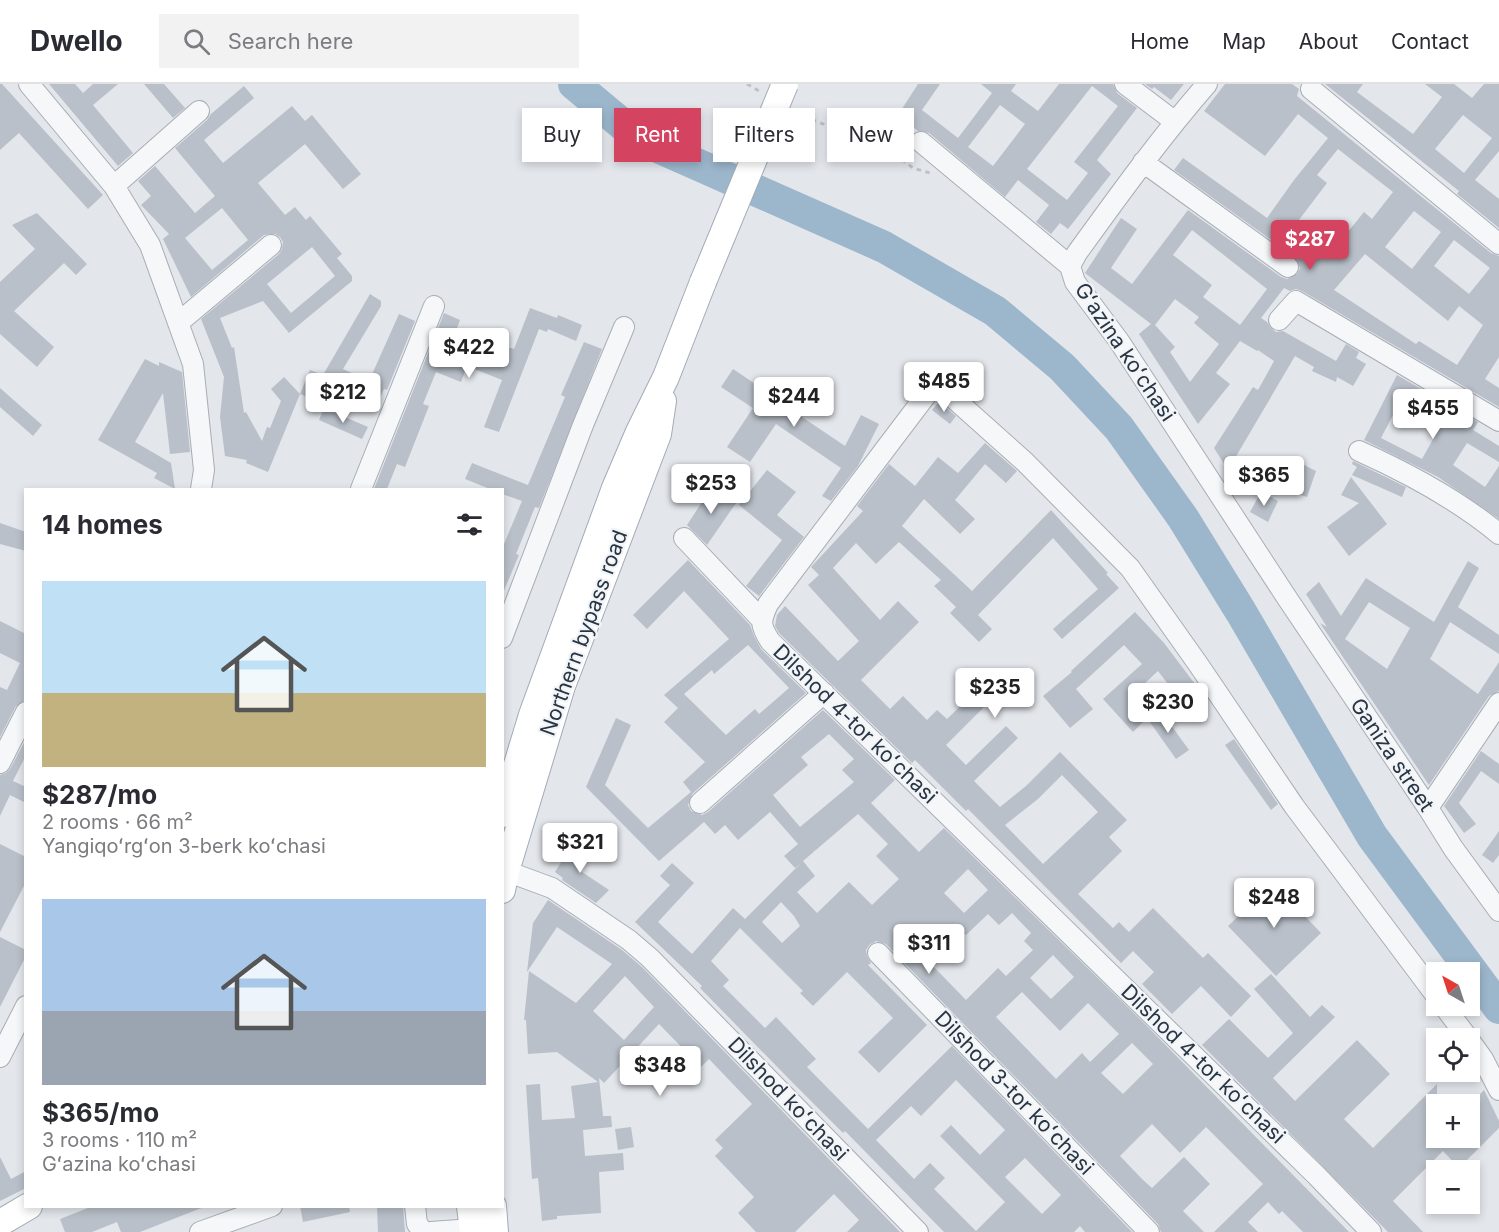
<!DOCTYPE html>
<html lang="en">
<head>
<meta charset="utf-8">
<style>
	:root { --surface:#fff; --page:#f2f2f3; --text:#2b2b33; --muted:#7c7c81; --line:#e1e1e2; --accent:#d44461 }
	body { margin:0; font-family:Inter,sans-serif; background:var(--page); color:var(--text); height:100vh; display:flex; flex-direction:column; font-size:22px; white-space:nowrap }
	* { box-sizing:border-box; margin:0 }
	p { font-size:20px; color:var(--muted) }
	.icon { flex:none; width:33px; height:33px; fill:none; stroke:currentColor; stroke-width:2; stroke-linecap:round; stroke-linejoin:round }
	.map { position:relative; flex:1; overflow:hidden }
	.sheet { position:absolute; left:24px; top:404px; width:480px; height:720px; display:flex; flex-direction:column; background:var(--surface); border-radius:0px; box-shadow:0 3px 9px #0003 }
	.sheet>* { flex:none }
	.top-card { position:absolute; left:522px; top:24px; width:570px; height:54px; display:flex; gap:12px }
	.needle { width:39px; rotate:321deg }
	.buttons { position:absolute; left:1426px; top:878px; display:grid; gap:12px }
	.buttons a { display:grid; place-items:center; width:54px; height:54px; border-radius:0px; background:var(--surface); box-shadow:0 3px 9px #0003; font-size:30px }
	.price { position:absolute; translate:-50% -51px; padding:0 14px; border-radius:6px; background:#fff; color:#222; font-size:20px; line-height:39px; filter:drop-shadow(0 2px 3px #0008) }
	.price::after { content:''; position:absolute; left:50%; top:36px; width:18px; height:14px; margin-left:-9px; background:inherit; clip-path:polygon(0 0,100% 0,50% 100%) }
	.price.selected { background:var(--accent); color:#fff }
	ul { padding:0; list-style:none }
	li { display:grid; align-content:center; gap:12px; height:318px; padding:0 18px }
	li span { display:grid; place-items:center; height:186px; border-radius:0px; color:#555 }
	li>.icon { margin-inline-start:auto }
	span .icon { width:108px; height:108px; fill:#fffc; stroke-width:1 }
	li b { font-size:26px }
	h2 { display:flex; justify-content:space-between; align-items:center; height:72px; padding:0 18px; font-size:26px }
	.chip { padding:0 21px; border-radius:0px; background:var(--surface); box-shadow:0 3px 9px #0003; font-size:21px; line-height:54px }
	.chip.selected { background:var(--accent); color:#fff }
	header { display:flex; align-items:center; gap:36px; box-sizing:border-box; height:84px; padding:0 30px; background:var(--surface); border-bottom:2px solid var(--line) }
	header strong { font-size:28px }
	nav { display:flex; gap:33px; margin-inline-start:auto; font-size:21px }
	.search { width:420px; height:54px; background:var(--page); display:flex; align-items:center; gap:15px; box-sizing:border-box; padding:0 21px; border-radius:0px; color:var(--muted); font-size:22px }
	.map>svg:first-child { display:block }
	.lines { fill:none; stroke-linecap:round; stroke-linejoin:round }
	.river { stroke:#9cb6cc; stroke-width:32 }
	.building { fill:#b9c0c9; fill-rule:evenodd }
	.minor-casing { stroke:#a8adb6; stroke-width:22 }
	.major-casing { stroke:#a1abb8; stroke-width:28 }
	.path { stroke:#bdc1c6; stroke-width:3; stroke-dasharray:4.5 4.5; stroke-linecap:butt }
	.minor { stroke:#f6f7f9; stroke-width:20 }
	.major { stroke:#fff; stroke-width:26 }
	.major-bridge-casing { stroke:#a1abb8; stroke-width:28; stroke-linecap:butt }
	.major-bridge { stroke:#fff; stroke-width:26 }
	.labels { text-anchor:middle; stroke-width:4.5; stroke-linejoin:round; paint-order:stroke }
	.street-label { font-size:21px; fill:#2a3544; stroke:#f2f5f8 }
</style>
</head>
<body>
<header>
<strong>Dwello</strong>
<div class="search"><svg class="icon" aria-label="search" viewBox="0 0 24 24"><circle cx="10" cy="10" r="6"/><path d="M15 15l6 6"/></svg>Search here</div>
<nav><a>Home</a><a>Map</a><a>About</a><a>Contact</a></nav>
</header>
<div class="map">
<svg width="1499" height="1148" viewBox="0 0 1499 1148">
	<rect width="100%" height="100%" fill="#e3e6eb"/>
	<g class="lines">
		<path class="river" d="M574,0L640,55L884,163L995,227L1062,283L1119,344L1183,434L1241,528L1372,752L1499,924"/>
	</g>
	<path class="building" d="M0,0H2L103,111L88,125L19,49L0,66Z
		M49,0H75L83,9L93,0H118L93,21L133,69L118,82Z
		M144,0H164L185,24L173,34Z
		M918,0H940L922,26L958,54L992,9L981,0H1016L1011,7L1038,27L1059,0H1113L1117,9L1137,24L1097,76L1111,90L1068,145L1060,139L1051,150L1036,138L1049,121L1018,96L1005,113L929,49L918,47L898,31ZM1092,2L1118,22L1074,78L1088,89L1067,116L1027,85ZM1000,21L1025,40L993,82L968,63Z
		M1145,0H1184L1171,16L1154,3L1152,5Z
		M1225,0H1292L1299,5L1297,12L1491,169L1499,172V273L1485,295L1499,304V323L1302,207L1296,205L1290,207L1284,204L1261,234L1267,238L1271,244L1276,248L1283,247L1336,277L1346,260L1359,268L1356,274L1366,280L1353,302L1337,293L1336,298L1312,287L1314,283L1295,272L1228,386L1214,364L1253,303L1258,306L1274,277L1258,266L1257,267L1240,257L1216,289L1230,300L1198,340L1139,250L1151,240L1085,189L1121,134L1137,145L1111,184L1132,200L1188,126L1281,193L1287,195L1297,190L1300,184L1295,173L1174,86L1183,74L1267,134L1294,96L1328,54L1298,30L1265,72L1204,27ZM1338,65L1393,108L1372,135L1364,128L1326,175L1289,149L1327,99L1317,91ZM1414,127L1441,148L1412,185L1385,163ZM1192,146L1267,205L1240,241L1203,213L1212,201L1173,171ZM1454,156L1490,184L1469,210L1434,182ZM1365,170L1448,237L1459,222L1483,241L1457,281L1419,257L1416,260L1334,206ZM1175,215L1199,233L1194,239L1219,260L1190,298L1170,268L1175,263L1155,241Z
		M1325,0H1363L1357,8L1413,50L1442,13L1425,0H1454L1472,14L1484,0H1499V67L1475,96L1499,115V144L1457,110L1459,107ZM1463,31L1492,54L1464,89L1435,65Z
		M244,2L254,14L204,56L223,79L292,22L305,37L312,31L361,90L343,105L305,60L258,99L285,131L295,123L306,136L310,132L342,170L337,174L352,192V197L289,249L263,217L220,234L232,264L234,263L244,329L246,328L262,357L267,343L270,344L281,317L271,305L284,293L300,310L268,388L246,379L247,376L225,372L220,333L224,293L201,235L279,170L282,165L283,158L280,153L275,150L264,151L191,213L163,155L169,150L141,121L151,112L138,97L155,82L195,129L215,112L175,64L207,36L211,30ZM222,124L248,156L212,186L185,154ZM312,163L335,192L291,229L267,200Z
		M37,129L87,180L76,191L64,179L14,227L54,263L37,283L0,250V198L35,165L12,141Z
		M370,210L381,217V222L343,285L369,297L399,230L415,237L387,306L384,305L379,315L323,291Z
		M530,224L557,234L558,231L582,241L576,257L548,245L547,248L539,245L499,348L484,343L502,296L467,282L461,298L436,288L423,320L429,322L405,383L397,380L387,405H374L444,229L460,236L451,260L495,277L501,261L514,265Z
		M584,258L602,265L539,424L535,423L516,470L519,471L502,511V465L522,417L502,410V405H490L465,395L472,379L528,401L565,313L561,311Z
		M145,275L159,282V278L182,288L190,368L170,370L163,309L135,358L171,379L175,405L154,394L157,389L98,356Z
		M733,285L766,307L773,295L796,310L787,323L845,362L861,331L879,340L858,382L831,417L822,412L841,384L776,340L750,378L727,363L753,324L721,303Z
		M310,286L333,295L323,319L300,310Z
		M1397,291L1478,338L1473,346L1499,362V378L1467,359L1453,381L1485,403L1499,382V435L1438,393L1364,356ZM1406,306L1447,330L1422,375L1381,354Z
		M0,304L42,341L33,352L0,323Z
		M939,318L956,332L950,340L932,326Z
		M324,324L368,343L362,355L319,336Z
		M985,359L1017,387L1006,399L985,380L955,416L975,435L960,450L924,415L902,442L972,507L1051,426L1108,489L1106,490L1119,504L1062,555L1053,545L1098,505L1053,454L978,531L992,545L979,558L950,529L956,523L934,502L941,496L899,458L876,480L856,459L833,484L880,536L898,517L919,538L861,596L890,625L903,612L927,636L937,626L947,635L974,609L986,621L946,661L966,681L1006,642L1018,654L974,697L1000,723L1026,702L1060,668L1127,736L1109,753L1122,767L1078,810L1113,844L1119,838L1129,848L1153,824L1203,874L1208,869L1251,912L1231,933L1201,902L1172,930L1142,900L1154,888L1133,867L1121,879L968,725L966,727L915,676L912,679L779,549L775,542L777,531L785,522L838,577L859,557L808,501L819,491L811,483L863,427L857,422L889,380L915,402L938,373L958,389ZM1062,691L1098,728L1043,780L1005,741L1038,715Z
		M1353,377L1406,403L1402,413L1352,391L1357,383L1352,380Z
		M1304,381L1316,387L1307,413L1294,409Z
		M767,386L796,408L777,431L804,453L759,512L746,502L782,456L739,421Z
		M1351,393L1387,440L1349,472L1327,443L1359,419L1341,411Z
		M712,403L736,419L707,461L687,441Z
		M1261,408L1278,417L1268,438L1250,428Z
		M0,439L26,448V467L0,460Z
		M688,476L750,541L754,552L761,565L806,609L692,710L688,721L691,727L702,731L708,728L823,626L895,696L871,719L919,768L944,744L1143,938L1349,1148H1303L1282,1127L1279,1130L1268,1118L1248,1138L1258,1148H1214L1263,1100L1206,1043L1180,1069L1152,1040L1120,1072L1142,1095L1152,1104L1184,1073L1210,1100L1183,1127L1204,1148H1161L1158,1140L886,860L876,857L869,861L866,866L867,872L871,879L868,881L927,941L879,989L858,968L893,934L847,888L813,922L800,909L803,907L740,844L711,877L729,896L723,902L765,944L776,933L816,975L807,983L868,1045L952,962L1132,1148H1085L1080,1142L1074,1148H944L845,1047L843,1049L792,998L700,904L702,902L635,838L670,801L660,792L672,779L694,799L658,838L692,870L733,824L745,835L801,779L795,784L784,772L798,760L770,728L738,756L725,741L715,750L704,738L659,777L586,703L616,634L631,641L605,701L648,744L691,708L683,698L705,678L664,638L678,624L664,611L729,555L684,507L647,545L633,531ZM748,561L789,604L759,630L755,625L726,651L684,610L712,586L714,590ZM829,650L854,675L842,686L854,698L800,743L773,711L808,681L801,673ZM858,730L888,760L876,772L899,795L872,821L849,798L817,829L797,808L815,792L803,777ZM968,785L988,806L964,829L944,809ZM781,818L794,832L800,842L782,859L762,838ZM1012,829L1031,849L1024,857L1033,866L1006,892L998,884L966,916L931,880L963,849L966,851L988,830L999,841ZM1053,871L1074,893L1051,915L1030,894ZM1022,908L1060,947L1088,919L1119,950L1090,978L1082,969L1056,995L996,933ZM1132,959L1153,980L1123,1010L1101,989ZM956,996L1005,1046L980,1071L951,1041L940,1052L1005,1118L976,1147L934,1105L945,1094L930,1079L914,1095L876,1056L911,1022L921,1032ZM1025,1074L1061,1111L1042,1130L1005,1093Z
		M1468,477L1479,484L1458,523L1499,551V570L1450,538L1430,575L1478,610L1499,578V607L1489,612L1429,701L1320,539L1327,543L1306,510L1319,498L1341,532L1366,494L1434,538ZM1369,518L1410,544L1387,585L1345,555Z
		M1135,528L1164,559L1195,600L1178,613L1158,587L1129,614L1147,634L1133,648L1103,615L1142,580L1124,561L1076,605L1093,625L1070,644L1043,612L1072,588L1071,587Z
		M0,537L26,550V616L16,622L0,653V603L7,606L20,579L0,569Z
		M1160,626L1189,666L1176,675L1147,634Z
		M26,655V671L13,697L26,703V719L10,711L0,732V691L6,689L10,685Z
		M1234,655L1278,720L1271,726L1225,661Z
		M1481,667L1499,680V700L1481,687L1459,719L1476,740L1464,749L1444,722Z
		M1499,747V771L1493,779L1482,771Z
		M573,759L590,769L579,786L609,806L596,819L562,796L563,794L555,788Z
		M0,760L26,773V798L0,848Z
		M1273,799L1321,849L1276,892L1228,842Z
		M548,816L622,866L642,883L900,1148H847L859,1136L834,1110L795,1148H756L738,1129L754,1113L715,1072L723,1064L715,1056L752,1020L709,975L701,983L659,940L604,999L599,994L603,1032H611L612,1043L583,1046L585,1072L623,1069L624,1086L599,1088L601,1129L557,1132V1135L542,1137L538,1094L532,1095L526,1001L540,1000L542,1036L575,1034L571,1002L598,998L557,968L528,970L526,936H524L529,887L576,919L612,880L557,843L527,888L533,839ZM625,892L654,923L624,956L593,927Z
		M0,853L26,866V872L0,923Z
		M1271,890L1310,933L1322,921L1335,933L1273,994L1295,1017L1357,956L1390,990L1344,1035L1373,1064L1437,1000V1053H1470V1020L1484,1006L1499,1037V1044L1459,1084L1443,1067L1393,1117L1423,1148H1388L1202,961L1229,935L1268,974L1293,949L1254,905Z
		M631,1043L634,1063L618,1066L615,1045Z
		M0,1073L11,1095L26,1087V1104L0,1117Z
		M93,1122H204V1123L140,1148H121L117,1138L92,1148H65L60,1135Z
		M300,1122H349L350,1128L303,1138Z
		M377,1122H403L405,1148H378Z"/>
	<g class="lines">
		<g class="minor-casing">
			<path id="minor" d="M29,0L114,102L150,161L193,280L204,386L201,405
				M1125,0L1174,37
				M1207,0C1160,54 1119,111 1077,169L1070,182L1075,198L1119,257L1287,514L1428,724L1453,764L1499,827
				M1311,5L1499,160
				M921,58L1070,182
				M1143,78L1288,183
				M114,102L199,27
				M1279,236L1296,217L1499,337
				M178,239L271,161
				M1359,367C1408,389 1457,415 1499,450
				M361,405L434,222
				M684,454L761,535
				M502,554L583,341L624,243
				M0,679L26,628
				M700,719L824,609
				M1428,724L1499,619
				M506,787L552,804L629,856L650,874L918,1148
				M878,869L1149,1148
				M1443,921L1468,954
				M1470,957L1483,975L1499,1006
				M0,973L26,922
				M415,1122L417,1140L424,1148
				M200,1148L272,1122
				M431,1148L472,1145
				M1371,1148L1317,1092L770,557C760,541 760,538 768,520L930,306L939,304L950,311L1025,378L1130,484L1198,580L1294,722L1437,913"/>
		</g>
		<g class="major-casing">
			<path id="major" d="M502,730L532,631L615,404L638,350L666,293L703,198
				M502,806L506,787L562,602L658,350L663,317
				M470,1122L473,1148
				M493,1122L495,1148
				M0,1139L29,1122"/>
		</g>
		<path class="path" d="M747,0L759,7
			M795,29L890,66L913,84L930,89"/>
		<use href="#minor" class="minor"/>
		<use href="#major" class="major"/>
		<g class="major-bridge-casing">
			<path id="major-bridge" d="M703,198L785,0"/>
		</g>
		<use href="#major-bridge" class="major-bridge"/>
	</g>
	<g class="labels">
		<g class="street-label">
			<text transform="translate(1125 268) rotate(56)" y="7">Gʻazina koʻchasi</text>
			<text transform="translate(584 549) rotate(-70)" y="7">Northern bypass road</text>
			<text transform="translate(855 640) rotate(44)" y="7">Dilshod 4-tor koʻchasi</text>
			<text transform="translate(1392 671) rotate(56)" y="7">Ganiza street</text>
			<text transform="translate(1203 980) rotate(44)" y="7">Dilshod 4-tor koʻchasi</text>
			<text transform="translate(1014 1009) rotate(46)" y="7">Dilshod 3-tor koʻchasi</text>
			<text transform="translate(788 1015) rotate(46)" y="7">Dilshod koʻchasi</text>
		</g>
	</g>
</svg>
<div class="buttons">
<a><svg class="needle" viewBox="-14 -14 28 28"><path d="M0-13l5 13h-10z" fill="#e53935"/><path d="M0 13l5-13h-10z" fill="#7c7c81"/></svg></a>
<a><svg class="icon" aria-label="locate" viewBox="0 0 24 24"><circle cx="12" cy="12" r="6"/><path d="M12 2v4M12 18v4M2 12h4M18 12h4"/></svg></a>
<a>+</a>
<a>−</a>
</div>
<b class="price selected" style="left:1310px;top:187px">$287</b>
<b class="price" style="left:469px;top:295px">$422</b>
<b class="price" style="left:944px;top:329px">$485</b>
<b class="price" style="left:343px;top:340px">$212</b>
<b class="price" style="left:794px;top:344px">$244</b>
<b class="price" style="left:1433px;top:356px">$455</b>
<b class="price" style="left:1264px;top:423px">$365</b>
<b class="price" style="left:711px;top:431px">$253</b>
<b class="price" style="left:995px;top:635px">$235</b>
<b class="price" style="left:1168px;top:650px">$230</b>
<b class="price" style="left:580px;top:790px">$321</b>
<b class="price" style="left:1274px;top:845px">$248</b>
<b class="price" style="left:929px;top:891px">$311</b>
<b class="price" style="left:660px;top:1013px">$348</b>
<div class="top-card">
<a class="chip">Buy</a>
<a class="chip selected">Rent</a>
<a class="chip">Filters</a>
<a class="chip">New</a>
</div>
<section class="sheet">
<h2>14 homes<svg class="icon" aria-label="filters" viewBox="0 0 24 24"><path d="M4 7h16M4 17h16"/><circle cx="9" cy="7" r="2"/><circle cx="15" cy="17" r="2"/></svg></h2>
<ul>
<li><span style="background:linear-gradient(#bfe0f5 60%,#c2b280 0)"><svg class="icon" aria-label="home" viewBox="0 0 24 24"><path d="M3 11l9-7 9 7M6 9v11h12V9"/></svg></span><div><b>$287/mo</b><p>2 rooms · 66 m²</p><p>Yangiqoʻrgʻon 3-berk koʻchasi</p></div></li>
<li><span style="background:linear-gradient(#a9c7e8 60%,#9aa5b1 0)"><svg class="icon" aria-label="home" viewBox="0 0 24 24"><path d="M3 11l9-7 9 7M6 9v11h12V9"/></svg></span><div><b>$365/mo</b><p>3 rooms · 110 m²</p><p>Gʻazina koʻchasi</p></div></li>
</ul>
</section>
</div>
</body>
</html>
